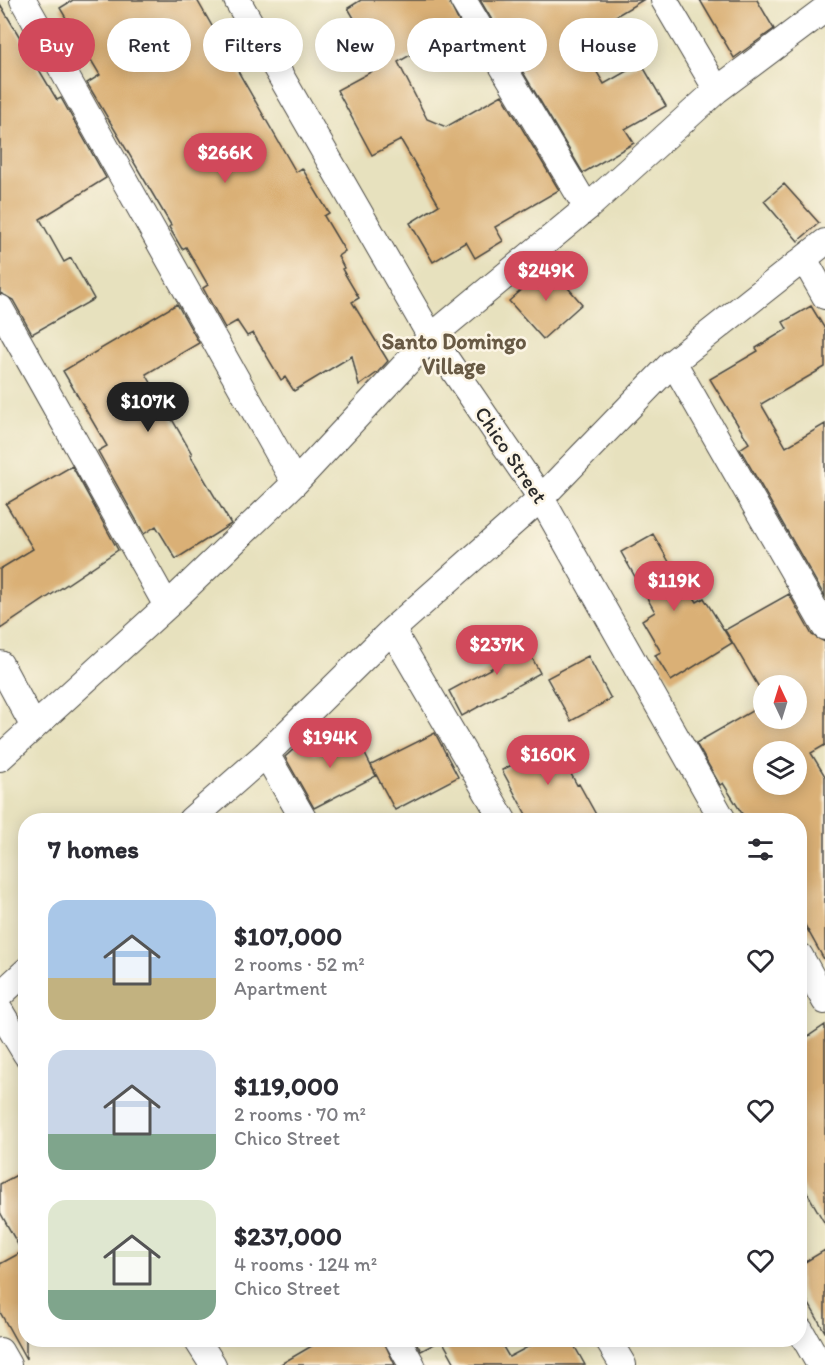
<!DOCTYPE html>
<html lang="en">
<head>
<meta charset="utf-8">
<style>
	:root { --surface:#fff; --page:#f7f7f7; --text:#2b2b33; --muted:#7c7c81; --accent:#d1495b }
	body { margin:0; font-family:Itim,sans-serif; background:var(--page); color:var(--text); height:100vh; display:flex; flex-direction:column; font-size:22px; white-space:nowrap }
	* { box-sizing:border-box; margin:0 }
	p { font-size:20px; color:var(--muted) }
	.icon { flex:none; width:33px; height:33px; fill:none; stroke:currentColor; stroke-width:2; stroke-linecap:round; stroke-linejoin:round }
	.map { position:relative; flex:1; overflow:hidden }
	.drawer { position:absolute; left:18px; top:813px; width:789px; height:534px; display:flex; flex-direction:column; background:var(--surface); border-radius:24px; box-shadow:0 3px 15px #0003 }
	.drawer>* { flex:none }
	.hud { position:absolute; left:18px; top:18px; width:789px; height:54px; display:flex; gap:12px }
	.needle { width:39px; rotate:356deg }
	.tools { position:absolute; left:753px; top:675px; display:grid; gap:12px }
	.tools a { display:grid; place-items:center; width:54px; height:54px; border-radius:50%; background:var(--surface); box-shadow:0 3px 15px #0003; font-size:30px }
	.price { position:absolute; translate:-50% -51px; padding:0 14px; border-radius:21px; background:var(--accent); color:#fff; font-size:20px; line-height:39px; filter:drop-shadow(0 2px 3px #0008) }
	.price::after { content:''; position:absolute; left:50%; top:36px; width:18px; height:14px; margin-left:-9px; background:inherit; clip-path:polygon(0 0,100% 0,50% 100%) }
	.price.on { background:#222; color:#fff }
	ul { padding:0; list-style:none }
	li { display:flex; align-items:center; gap:18px; height:150px; padding:0 30px }
	li span { display:grid; place-items:center; flex:none; width:168px; height:120px; border-radius:18px; color:#555 }
	li>.icon { margin-inline-start:auto }
	span .icon { width:72px; height:72px; fill:#fffc; stroke-width:1 }
	li b { font-size:26px }
	h2 { display:flex; justify-content:space-between; align-items:center; height:72px; padding:0 30px; font-size:26px }
	.pill { padding:0 21px; border-radius:27px; background:var(--surface); box-shadow:0 3px 15px #0003; font-size:21px; line-height:54px }
	.pill.on { background:var(--accent); color:#fff }
	.map>svg:first-child { display:block }
	.building { fill:#dab076; fill-rule:evenodd }
	.lines { fill:none; stroke-linecap:round; stroke-linejoin:round }
	.street-casing { stroke:#474641; stroke-width:28 }
	.street { stroke:#fff; stroke-width:26 }
	.labels { text-anchor:middle; stroke-width:5; stroke-linejoin:round; paint-order:stroke }
	.street-label { font-size:21px; fill:#2b2b2b; stroke:#fcf5e5 }
	.neighbourhood-label { font-size:22px; font-weight:bold; fill:#685a45; stroke:#fcf5e5 }
</style>
</head>
<body>
<div class="map">
<svg width="825" height="1365" viewBox="0 0 825 1365">
	<rect width="100%" height="100%" fill="#fcf5e5"/>
	<filter id="ink" filterUnits="userSpaceOnUse"><feTurbulence type="fractalNoise" baseFrequency=".0167" numOctaves="2"/><feDisplacementMap in="SourceGraphic" scale="12" xChannelSelector="R" yChannelSelector="G"/><feConvolveMatrix kernelMatrix="1 2 1 2 8 2 1 2 1" color-interpolation-filters="sRGB"/></filter>
	<filter id="wash" filterUnits="userSpaceOnUse"><feTurbulence type="fractalNoise" baseFrequency=".008" numOctaves="4" result="noise"/><feDisplacementMap in="SourceGraphic" scale="24" xChannelSelector="R" yChannelSelector="G"/><feGaussianBlur stdDeviation="1.35" result="paint"/><feColorMatrix in="noise" values="0 0 0 0 0 0 0 0 0 0 0 0 0 0 0 0 0 1.4 0 .05"/><feComposite in="paint" operator="in"/></filter>
	<g filter="url(#wash)">
		<rect width="100%" height="100%" fill="#e7e1be"/>
		<g id="blocks">
			<path class="building" d="M73,0H197L296,172L302,168L329,213L324,216L345,251L338,256L344,268L342,269L359,298L352,302L388,361L378,372L359,386L352,356L294,391L285,377L281,380L253,333L247,336L237,321L225,328L203,288L208,285L186,247L182,249L169,227L171,225L87,83L100,75L60,8Z
				M361,0H448L461,26L398,62L427,119L446,127L502,95L559,190L495,227L503,241L475,258L466,242L433,262L410,223L439,205L401,140L372,155L337,90L382,66L348,8Z
				M480,0H643L577,39L604,84L641,63L666,106L625,129L634,143L583,173Z
				M700,0H757L774,29L734,58Z
				M0,4L57,100L61,98L106,178L40,219L64,262L71,258L94,299L32,334L13,300L0,293Z
				M784,184L819,223L798,241L764,201Z
				M549,266L582,304L543,339L509,301Z
				M177,304L199,343L146,374L192,454L190,455L231,524L176,559L156,526L144,534L98,451L107,446L63,371Z
				M811,306L825,329V367L761,404L786,447L825,424V597L740,449L749,443L710,379L758,351L756,348L787,329L783,322Z
				M72,466L118,550L0,629V569L33,549L6,504Z
				M653,534L680,581L682,579L697,602L704,598L732,643L671,681L655,655L661,652L642,620L655,612L621,552Z
				M789,594L812,635L825,642V745L811,753L825,776V961L800,916V820H746L723,783L720,785L696,743L764,704V718H796V686H764V696L725,630ZM764,752H796V784H764Z
				M519,633L540,673L462,716L449,691L503,662L494,646Z
				M588,656L611,699L571,721L547,678Z
				M435,733L458,777L395,810L371,765Z
				M355,734L376,776L314,808L285,757L305,739L314,755Z
				M551,737L577,785L579,784L599,820H529L502,770L529,756L526,750Z
				M825,1025V1224L800,1180V1042Z
				M26,1170V1359L0,1312V1264L22,1252L0,1212V1184Z
				M825,1250V1332L800,1288V1265Z
				M322,1340H383L395,1365H279Z
				M415,1340H442L421,1351Z
				M442,1340H499L509,1357L541,1340H571L585,1365H456Z"/>
		</g>
	</g>
	<g filter="url(#ink)">
		<use href="#blocks" fill-opacity="0" stroke="#474641" stroke-width="1.5"/>
		<g class="lines">
			<g class="street-casing">
				<path id="street" d="M23,0L295,483
					M237,0L431,337L541,498L723,820
					M463,0L587,208
					M664,0L717,90
					M804,259L825,296
					M0,308L167,606
					M673,362L825,627
					M392,630L503,820
					M0,664L33,725
					M266,754L304,820
					M0,758L167,606L295,483L431,337L587,208L717,90L825,9
					M191,820L266,754L392,630L541,498L673,362L825,242
					M800,956L825,1001
					M0,995L26,971
					M0,1011L26,1054
					M800,1330L820,1365
					M197,1340L213,1365
					M398,1340L412,1365
					M608,1340L623,1365
					M0,1351L8,1365"/>
			</g>
			<use href="#street" class="street"/>
		</g>
	</g>
	<g class="labels">
		<g class="street-label">
			<text transform="translate(511 455) rotate(56)" y="7">Chico Street</text>
		</g>
		<g class="neighbourhood-label">
			<text x="454" y="349">Santo Domingo<tspan x="454" dy="25">Village</tspan></text>
		</g>
	</g>
</svg>
<div class="tools">
<a><svg class="needle" viewBox="-14 -14 28 28"><path d="M0-13l5 13h-10z" fill="#e53935"/><path d="M0 13l5-13h-10z" fill="#7c7c81"/></svg></a>
<a><svg class="icon" aria-label="layers" viewBox="0 0 24 24"><path d="M12 4l9 5-9 5-9-5zM3 14l9 5 9-5"/></svg></a>
</div>
<b class="price" style="left:225px;top:184px">$266K</b>
<b class="price" style="left:546px;top:302px">$249K</b>
<b class="price on" style="left:148px;top:433px">$107K</b>
<b class="price" style="left:674px;top:612px">$119K</b>
<b class="price" style="left:497px;top:676px">$237K</b>
<b class="price" style="left:330px;top:769px">$194K</b>
<b class="price" style="left:548px;top:786px">$160K</b>
<div class="hud">
<a class="pill on">Buy</a>
<a class="pill">Rent</a>
<a class="pill">Filters</a>
<a class="pill">New</a>
<a class="pill">Apartment</a>
<a class="pill">House</a>
</div>
<section class="drawer">
<h2>7 homes<svg class="icon" aria-label="filters" viewBox="0 0 24 24"><path d="M4 7h16M4 17h16"/><circle cx="9" cy="7" r="2"/><circle cx="15" cy="17" r="2"/></svg></h2>
<ul>
<li><span style="background:linear-gradient(#a9c7e8 65%,#c2b280 0)"><svg class="icon" aria-label="home" viewBox="0 0 24 24"><path d="M3 11l9-7 9 7M6 9v11h12V9"/></svg></span><div><b>$107,000</b><p>2 rooms · 52 m²</p><p>Apartment</p></div><svg class="icon" aria-label="heart" viewBox="0 0 24 24"><path d="M12 20l-8-8c-3-5 5-10 8-4 3-6 11-1 8 4z"/></svg></li>
<li><span style="background:linear-gradient(#c9d6e8 70%,#7fa58c 0)"><svg class="icon" aria-label="home" viewBox="0 0 24 24"><path d="M3 11l9-7 9 7M6 9v11h12V9"/></svg></span><div><b>$119,000</b><p>2 rooms · 70 m²</p><p>Chico Street</p></div><svg class="icon" aria-label="heart" viewBox="0 0 24 24"><path d="M12 20l-8-8c-3-5 5-10 8-4 3-6 11-1 8 4z"/></svg></li>
<li><span style="background:linear-gradient(#dfe7d0 75%,#7fa58c 0)"><svg class="icon" aria-label="home" viewBox="0 0 24 24"><path d="M3 11l9-7 9 7M6 9v11h12V9"/></svg></span><div><b>$237,000</b><p>4 rooms · 124 m²</p><p>Chico Street</p></div><svg class="icon" aria-label="heart" viewBox="0 0 24 24"><path d="M12 20l-8-8c-3-5 5-10 8-4 3-6 11-1 8 4z"/></svg></li>
</ul>
</section>
</div>
</body>
</html>
